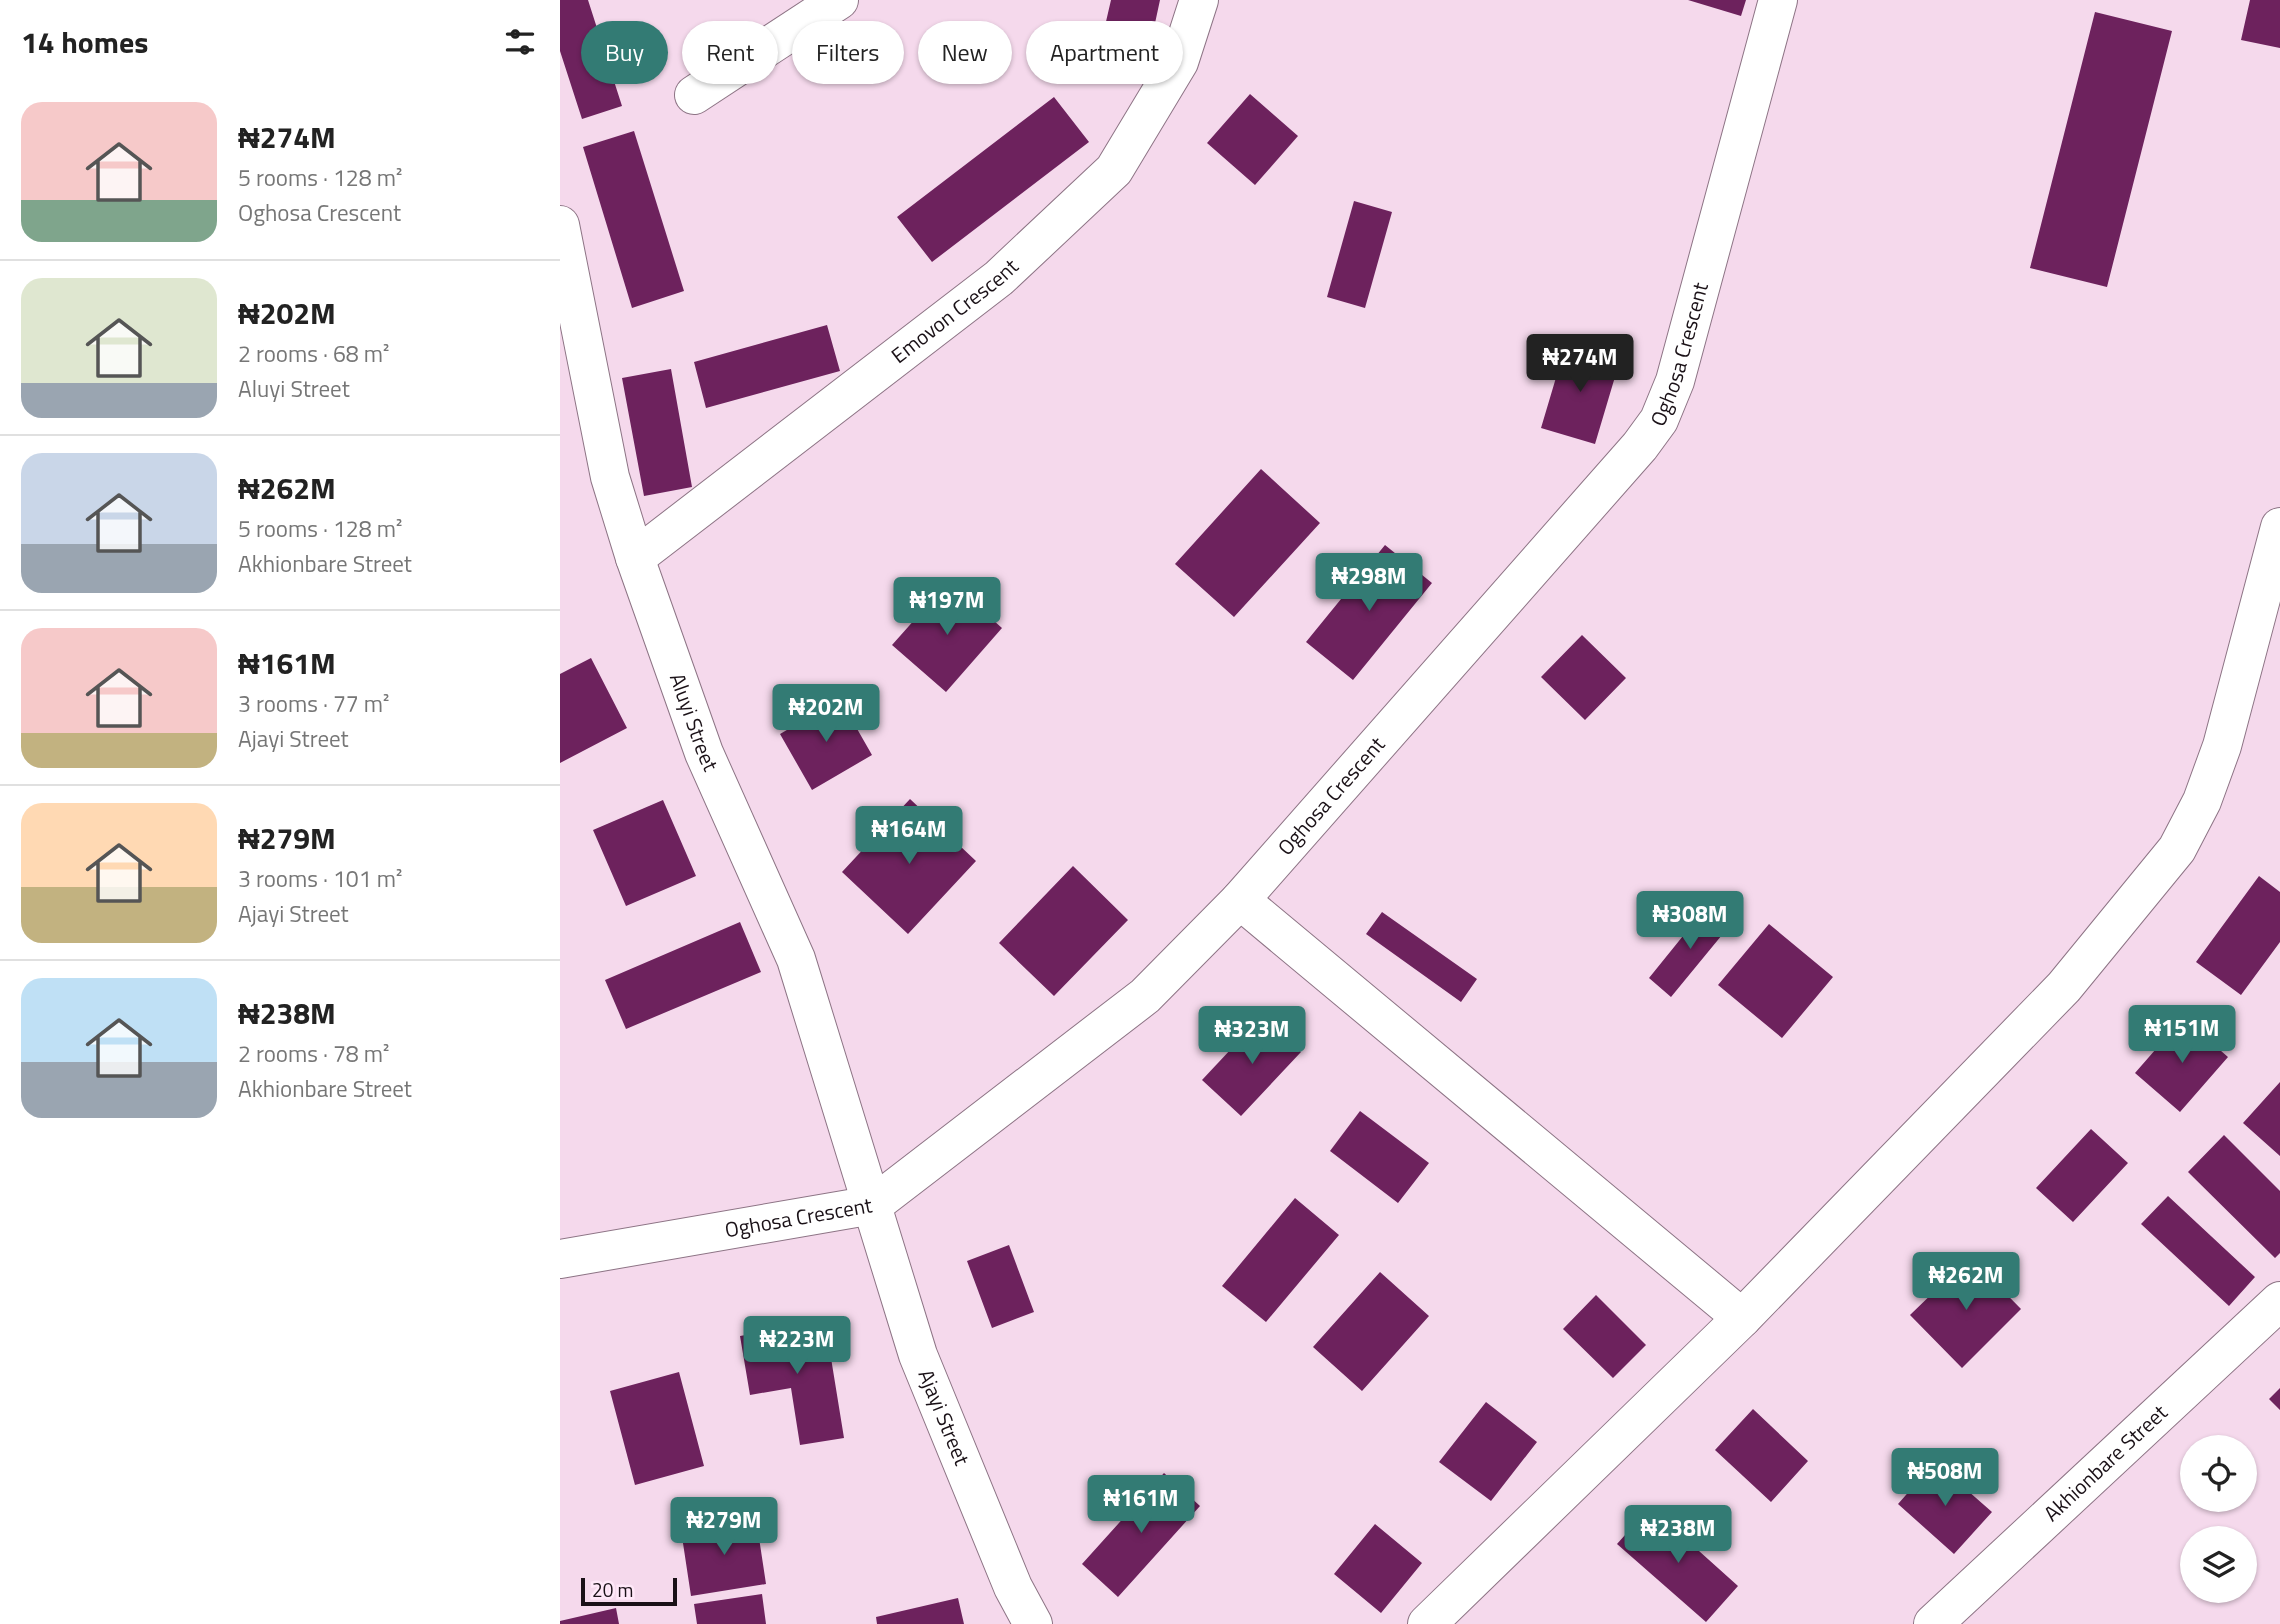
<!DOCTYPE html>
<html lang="en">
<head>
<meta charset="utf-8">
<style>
	:root { --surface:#fff; --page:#f2f2f2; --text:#222; --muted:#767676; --line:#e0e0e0; --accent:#337b74 }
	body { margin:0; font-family:"Titillium Web",sans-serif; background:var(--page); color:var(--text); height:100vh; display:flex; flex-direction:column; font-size:26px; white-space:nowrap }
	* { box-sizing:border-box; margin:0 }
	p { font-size:23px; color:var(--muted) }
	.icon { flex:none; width:38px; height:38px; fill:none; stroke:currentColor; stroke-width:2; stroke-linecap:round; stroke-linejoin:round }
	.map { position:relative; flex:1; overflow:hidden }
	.details { display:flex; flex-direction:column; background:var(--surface); width:560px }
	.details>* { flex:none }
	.banner { position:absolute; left:21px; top:21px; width:665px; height:63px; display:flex; gap:14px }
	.controls { position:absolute; left:1620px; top:1435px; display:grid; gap:14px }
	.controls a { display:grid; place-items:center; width:77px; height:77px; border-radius:50%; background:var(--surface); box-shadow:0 2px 5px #0004; font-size:35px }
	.scale { position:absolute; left:21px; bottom:18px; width:96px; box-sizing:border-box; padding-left:7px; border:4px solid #1a1117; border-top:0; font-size:19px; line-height:24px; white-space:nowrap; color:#1a1117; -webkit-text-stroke:5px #ffe8f8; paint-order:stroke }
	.price { position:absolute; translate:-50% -60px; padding:0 16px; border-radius:7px; background:var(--accent); color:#fff; font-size:23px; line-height:46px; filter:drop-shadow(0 2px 4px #0008) }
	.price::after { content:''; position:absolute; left:50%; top:42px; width:21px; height:16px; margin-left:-10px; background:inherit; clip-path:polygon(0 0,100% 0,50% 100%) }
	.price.on { background:#222; color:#fff }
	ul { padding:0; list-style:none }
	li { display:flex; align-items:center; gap:21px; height:175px; padding:0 21px }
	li+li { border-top:2px solid var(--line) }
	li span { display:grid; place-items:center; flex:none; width:196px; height:140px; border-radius:21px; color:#555 }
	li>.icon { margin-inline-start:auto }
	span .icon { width:84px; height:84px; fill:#fffc; stroke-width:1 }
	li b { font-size:30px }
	h2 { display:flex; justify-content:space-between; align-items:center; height:84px; padding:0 21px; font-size:30px }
	.pill { padding:0 24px; border-radius:32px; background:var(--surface); box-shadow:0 2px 5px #0004; font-size:24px; line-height:63px }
	.pill.on { background:var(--accent); color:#fff }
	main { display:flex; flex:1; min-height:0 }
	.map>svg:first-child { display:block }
	.building { fill:#6d225d }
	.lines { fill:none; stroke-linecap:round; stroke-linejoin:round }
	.minor-casing { stroke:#8d7485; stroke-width:40 }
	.minor { stroke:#fff; stroke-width:38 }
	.labels { text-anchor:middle; stroke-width:7; stroke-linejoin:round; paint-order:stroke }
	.street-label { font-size:21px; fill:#1a1117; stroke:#ffe8f8 }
</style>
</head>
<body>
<main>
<section class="details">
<h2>14 homes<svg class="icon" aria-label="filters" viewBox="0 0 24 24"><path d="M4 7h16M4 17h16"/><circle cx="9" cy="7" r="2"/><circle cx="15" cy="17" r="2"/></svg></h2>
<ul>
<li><span style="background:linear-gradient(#f6c9c9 70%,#7fa58c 0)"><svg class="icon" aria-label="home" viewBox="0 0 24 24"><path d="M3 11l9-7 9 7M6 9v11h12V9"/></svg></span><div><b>₦274M</b><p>5 rooms · 128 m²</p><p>Oghosa Crescent</p></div></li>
<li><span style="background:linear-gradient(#dfe7d0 75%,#9aa5b1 0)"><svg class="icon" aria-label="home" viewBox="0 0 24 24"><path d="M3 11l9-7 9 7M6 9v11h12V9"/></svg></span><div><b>₦202M</b><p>2 rooms · 68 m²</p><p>Aluyi Street</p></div></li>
<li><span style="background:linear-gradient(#c9d6e8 65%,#9aa5b1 0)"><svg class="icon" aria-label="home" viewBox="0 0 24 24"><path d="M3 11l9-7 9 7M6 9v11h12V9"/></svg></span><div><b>₦262M</b><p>5 rooms · 128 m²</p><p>Akhionbare Street</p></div></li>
<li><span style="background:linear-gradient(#f6c9c9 75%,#c2b280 0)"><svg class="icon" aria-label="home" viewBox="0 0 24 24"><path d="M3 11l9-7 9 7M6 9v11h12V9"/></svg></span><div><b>₦161M</b><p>3 rooms · 77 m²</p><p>Ajayi Street</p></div></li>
<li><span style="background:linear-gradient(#ffd9b3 60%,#c2b280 0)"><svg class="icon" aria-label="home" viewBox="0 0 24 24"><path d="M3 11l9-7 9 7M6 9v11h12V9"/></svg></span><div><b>₦279M</b><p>3 rooms · 101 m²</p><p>Ajayi Street</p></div></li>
<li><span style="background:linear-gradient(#bfe0f5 60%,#9aa5b1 0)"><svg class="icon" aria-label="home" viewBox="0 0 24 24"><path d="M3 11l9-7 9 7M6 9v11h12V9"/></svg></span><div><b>₦238M</b><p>2 rooms · 78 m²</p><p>Akhionbare Street</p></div></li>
</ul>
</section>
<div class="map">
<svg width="1720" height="1624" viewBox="0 0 1720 1624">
	<rect width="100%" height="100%" fill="#f5d9ec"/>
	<path class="building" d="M0,0H28L62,106L22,119L0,51Z
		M551,0H600L583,79L535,69Z
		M1128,0H1186L1181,16Z
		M1690,0H1720V48L1681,40Z
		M1535,12L1612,31L1547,287L1470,268Z
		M690,94L738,136L695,185L647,143Z
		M494,97L529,142L372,262L337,217Z
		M74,131L124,291L72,308L23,147Z
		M794,201L832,212L805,308L767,297Z
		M267,325L280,371L146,408L134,362Z
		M1006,344L1060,360L1035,444L981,428Z
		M111,369L132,487L84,496L62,378Z
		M701,469L760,523L674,617L615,564Z
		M825,545L872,583L793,680L746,642Z
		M389,581L442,628L386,692L332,645Z
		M1022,635L1066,678L1025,720L981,677Z
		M31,658L67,728L0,763V674Z
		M280,699L312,755L252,790L220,734Z
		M350,799L416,861L348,934L282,872Z
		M103,800L136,876L66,906L33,830Z
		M513,866L568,920L494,996L439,943Z
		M1699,876L1720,892V942L1681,995L1636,962Z
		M1148,905L1171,924L1111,997L1089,978Z
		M822,912L917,979L901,1002L806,934Z
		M180,922L201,972L66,1029L45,980Z
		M1209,924L1273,977L1222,1038L1158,985Z
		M702,1016L741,1052L681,1116L642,1080Z
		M1623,1018L1668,1057L1620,1112L1575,1073Z
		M1720,1082V1156L1683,1123Z
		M800,1111L869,1163L838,1203L770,1151Z
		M1531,1129L1568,1163L1513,1222L1476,1188Z
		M1664,1135L1720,1191V1253L1715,1258L1628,1172Z
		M1608,1196L1695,1277L1669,1306L1581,1224Z
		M735,1198L779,1235L706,1322L662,1286Z
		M449,1245L474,1312L432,1328L407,1261Z
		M1410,1257L1461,1309L1402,1368L1350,1315Z
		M820,1272L869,1316L802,1391L753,1347Z
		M1036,1295L1086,1345L1053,1378L1003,1329Z
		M265,1321L284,1438L240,1445L231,1388L190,1395L180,1336Z
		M119,1372L144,1466L75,1485L50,1391Z
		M1720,1388V1410L1709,1399Z
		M926,1402L977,1442L931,1501L879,1462Z
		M1193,1409L1248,1461L1211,1502L1155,1450Z
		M1375,1462L1432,1512L1394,1554L1338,1504Z
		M604,1473L640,1506L558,1597L522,1564Z
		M1090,1507L1178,1586L1146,1622L1057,1544Z
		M196,1518L206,1584L131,1596L121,1530Z
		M815,1524L862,1563L821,1613L774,1574Z
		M202,1594L206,1624H137L134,1604Z
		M398,1598L404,1624H317L316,1617Z
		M56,1608L59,1624H0V1621Z"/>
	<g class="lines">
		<g class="minor-casing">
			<g id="minor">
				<path d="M134,95L279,0"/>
				<path id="s1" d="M0,225L50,477L75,558L144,753L236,959L358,1355L453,1587L473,1624"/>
				<path id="s2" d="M75,558L439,278L554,170L619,62L639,0"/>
				<path d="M680,900L1182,1318"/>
				<path id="s3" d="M0,1259L313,1205L585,996L680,900L1080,446L1099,420L1115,381L1218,0"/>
				<path d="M867,1624L1182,1318L1504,987L1617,849L1642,801L1662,746L1720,527"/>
				<path id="s4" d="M1373,1624L1720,1301"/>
			</g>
		</g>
		<use href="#minor" class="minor"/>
	</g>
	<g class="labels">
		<g class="street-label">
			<text dy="7" stroke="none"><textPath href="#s2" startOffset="404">Emovon Crescent</textPath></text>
			<text dy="7" stroke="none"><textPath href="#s3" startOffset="1502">Oghosa Crescent</textPath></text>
			<text dy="7" stroke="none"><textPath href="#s1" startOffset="516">Aluyi Street</textPath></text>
			<text dy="7" stroke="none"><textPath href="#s3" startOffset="934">Oghosa Crescent</textPath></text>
			<text dy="7" stroke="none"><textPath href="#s3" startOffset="242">Oghosa Crescent</textPath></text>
			<text dy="7" stroke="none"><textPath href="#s1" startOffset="1256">Ajayi Street</textPath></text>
			<text dy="7" stroke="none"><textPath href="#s4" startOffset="236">Akhionbare Street</textPath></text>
		</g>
	</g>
</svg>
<div class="controls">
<a><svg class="icon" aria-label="locate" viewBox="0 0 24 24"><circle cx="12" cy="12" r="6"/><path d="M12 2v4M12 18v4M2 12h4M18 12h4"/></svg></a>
<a><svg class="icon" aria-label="layers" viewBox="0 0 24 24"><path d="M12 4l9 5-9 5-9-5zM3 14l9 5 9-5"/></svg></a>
</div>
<div class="scale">20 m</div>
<b class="price on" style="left:1020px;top:394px">₦274M</b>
<b class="price" style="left:809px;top:613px">₦298M</b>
<b class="price" style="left:387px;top:637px">₦197M</b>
<b class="price" style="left:266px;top:744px">₦202M</b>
<b class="price" style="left:349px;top:866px">₦164M</b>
<b class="price" style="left:1130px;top:951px">₦308M</b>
<b class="price" style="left:1622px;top:1065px">₦151M</b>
<b class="price" style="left:692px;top:1066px">₦323M</b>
<b class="price" style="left:1406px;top:1312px">₦262M</b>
<b class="price" style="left:237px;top:1376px">₦223M</b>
<b class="price" style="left:1385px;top:1508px">₦508M</b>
<b class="price" style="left:581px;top:1535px">₦161M</b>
<b class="price" style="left:164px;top:1557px">₦279M</b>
<b class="price" style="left:1118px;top:1565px">₦238M</b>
<div class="banner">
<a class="pill on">Buy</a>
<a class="pill">Rent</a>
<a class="pill">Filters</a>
<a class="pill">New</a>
<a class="pill">Apartment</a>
</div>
</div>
</main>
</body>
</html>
